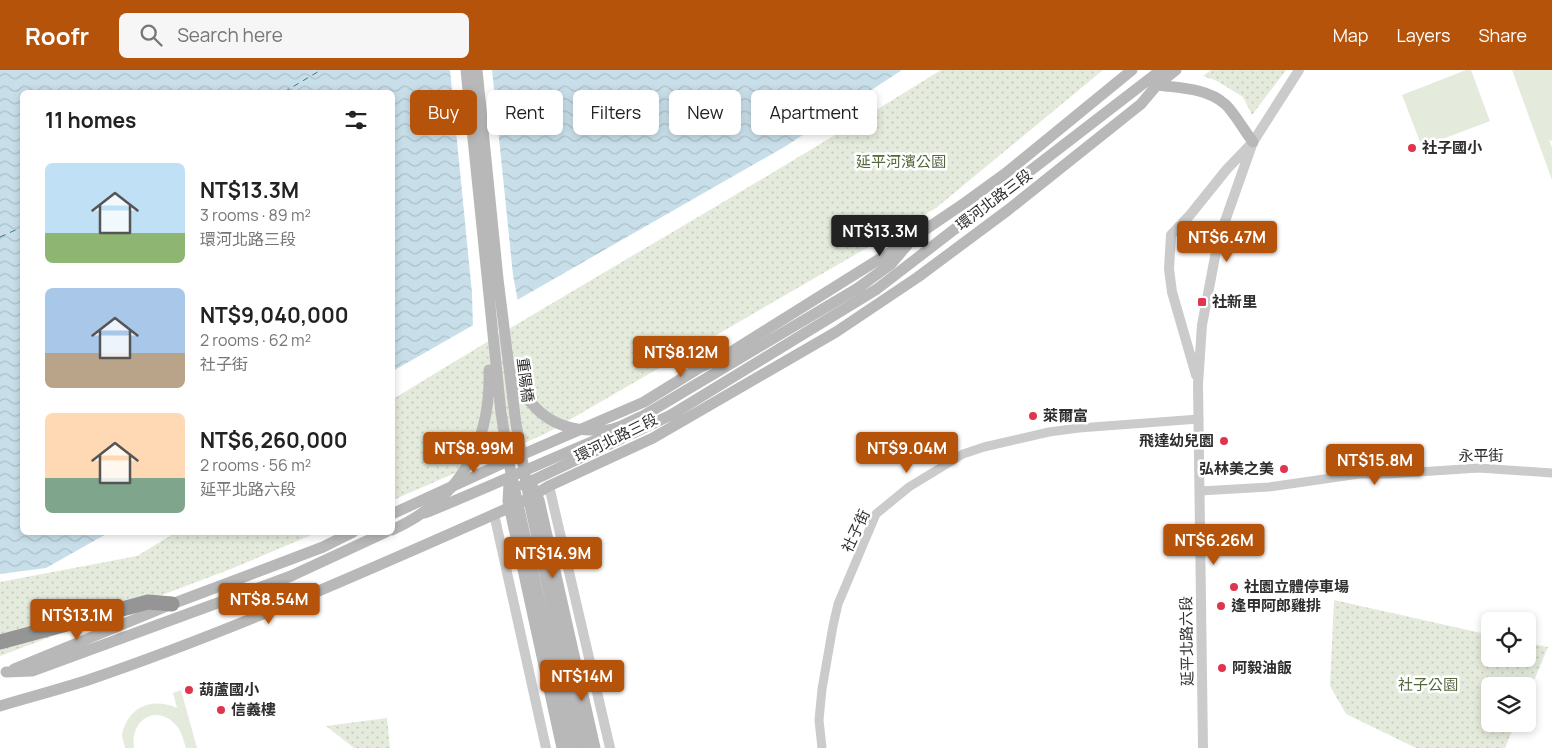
<!DOCTYPE html>
<html lang="en">
<head>
<meta charset="utf-8">
<style>
	:root { --surface:#fff; --page:#f6f6f6; --text:#222; --muted:#767676; --accent:#b45309 }
	body { margin:0; font-family:Manrope,"Noto Sans TC",sans-serif; background:var(--page); color:var(--text); height:100vh; display:flex; flex-direction:column; font-size:19px; white-space:nowrap }
	* { box-sizing:border-box; margin:0 }
	p { font-size:16px; color:var(--muted) }
	.icon { flex:none; width:28px; height:28px; fill:none; stroke:currentColor; stroke-width:2; stroke-linecap:round; stroke-linejoin:round }
	.map { position:relative; flex:1; overflow:hidden }
	.side { position:absolute; left:20px; top:20px; width:375px; height:445px; display:flex; flex-direction:column; background:var(--surface); border-radius:8px; box-shadow:0 2px 8px #0003 }
	.side>* { flex:none }
	.top-card { position:absolute; left:410px; top:20px; width:475px; height:45px; display:flex; gap:10px }
	.buttons { position:absolute; left:1481px; top:542px; display:grid; gap:10px }
	.buttons a { display:grid; place-items:center; width:55px; height:55px; border-radius:8px; background:var(--surface); box-shadow:0 2px 8px #0003; font-size:25px }
	.price { position:absolute; translate:-50% -42px; padding:0 11px; border-radius:5px; background:var(--accent); color:#fff; font-size:16px; line-height:32px; filter:drop-shadow(0 1px 2px #0008) }
	.price::after { content:''; position:absolute; left:50%; top:30px; width:15px; height:11px; margin-left:-8px; background:inherit; clip-path:polygon(0 0,100% 0,50% 100%) }
	.price.on { background:#222; color:#fff }
	ul { padding:0; list-style:none }
	li { display:flex; align-items:center; gap:15px; height:125px; padding:0 25px }
	li span { display:grid; place-items:center; flex:none; width:140px; height:100px; border-radius:8px; color:#555 }
	li>.icon { margin-inline-start:auto }
	span .icon { width:60px; height:60px; fill:#fffc; stroke-width:1 }
	li b { font-size:21px }
	h2 { display:flex; justify-content:space-between; align-items:center; height:60px; padding:0 25px; font-size:21px }
	.tag { padding:0 18px; border-radius:8px; background:var(--surface); box-shadow:0 2px 8px #0003; font-size:18px; line-height:45px }
	.tag.on { background:var(--accent); color:#fff }
	header { display:flex; align-items:center; gap:30px; box-sizing:border-box; height:70px; padding:0 25px; background:var(--accent); color:#fff }
	header strong { font-size:24px }
	nav { display:flex; gap:28px; margin-inline-start:auto; font-size:18px }
	.search { width:350px; height:45px; background:var(--page); display:flex; align-items:center; gap:12px; box-sizing:border-box; padding:0 18px; border-radius:8px; color:var(--muted); font-size:19px }
	.map>svg:first-child { display:block }
	.grass { fill:#e5ebdc }
	.park { fill:url(#park-dots) }
	.water { fill:url(#water-waves) }
	.pier { fill:#fff }
	.lines { fill:none; stroke-linecap:round; stroke-linejoin:round }
	.ferry { stroke:#3e748d; stroke-width:1; stroke-dasharray:6 5; stroke-linecap:butt }
	.minor { stroke:#cbcbcb; stroke-width:9 }
	.tertiary { stroke:#cbcbcb; stroke-width:10 }
	.secondary { stroke:#b8b8b8; stroke-width:11 }
	.motorway { stroke:#959595; stroke-width:15 }
	.secondary-bridge { stroke:#b8b8b8; stroke-width:11 }
	.poi-dot { fill:#df354d; stroke:#fff; stroke-width:2 }
	.labels { text-anchor:middle; stroke-width:5; stroke-linejoin:round; paint-order:stroke }
	.poi-label { font-size:15px; font-weight:bold; fill:#2e2e2e; stroke:#fff; text-anchor:start }
	.park-label { font-size:15px; fill:#54683d; stroke:#fff }
	.street-label { font-size:15px; fill:#2e2e2e; stroke:#fff }
</style>
</head>
<body>
<header>
<strong>Roofr</strong>
<div class="search"><svg class="icon" aria-label="search" viewBox="0 0 24 24"><circle cx="10" cy="10" r="6"/><path d="M15 15l6 6"/></svg>Search here</div>
<nav><a>Map</a><a>Layers</a><a>Share</a></nav>
</header>
<div class="map">
<svg width="1552" height="678" viewBox="0 0 1552 678">
	<defs>
		<pattern id="park-dots" width="8" height="8" patternUnits="userSpaceOnUse" patternTransform="scale(1.25)"><rect width="8" height="8" fill="#e5ebdc"/><path d="M2 2h.1M6 6h.1" fill="none" stroke="#c5cabd" stroke-width="1.8" stroke-linecap="round"/></pattern>
		<pattern id="water-waves" width="16" height="10" patternUnits="userSpaceOnUse" patternTransform="scale(1.25)"><rect width="16" height="10" fill="#c8dfea"/><path d="M0 5q4-4 8 0t8 0" fill="none" stroke="#acc0c9"/></pattern>
	</defs>
	<rect width="100%" height="100%" fill="#fff"/>
	<path class="grass" d="M1466,0H1471L1490,51L1422,77L1402,25Z
		M1512,0H1552V71L1549,70L1552,77V110Z
		M181,620L197,678H186C183,669 181,659 174,653C153,634 130,652 134,678H125C124,674 123,670 122,666C122,661 125,655 127,651C138,632 159,630 177,638L173,623Z"/>
	<path class="park" d="M941,0H1103L936,138L545,364L393,430V329C574,218 760,113 941,0Z
		M1211,0H1286L1252,45L1243,27L1217,11L1203,6Z
		M175,463H316L231,499L0,586V512L137,486Z
		M1334,530L1490,565V589H1528V573L1548,577L1528,625V616H1490V654H1515L1505,678H1416L1346,644L1330,616Z
		M387,648L390,678H354L326,656Z"/>
	<path class="water" d="M0,0H902L786,76L393,301L392,22H22V462L108,463L46,498L0,504Z"/>
	<path class="pier" d="M450,0H492L513,205L518,232L473,258L472,223Z"/>
	<g class="lines">
		<path class="ferry" d="M284,22L321,0
			M0,167L22,157"/>
		<path class="minor" d="M1200,421L1269,417L1359,404H1387L1479,398L1552,403
			M822,678L819,650L822,619L833,556L838,534L876,444L909,417L963,384L984,377L1049,362L1079,358L1199,349"/>
		<path class="tertiary" d="M1196,305L1172,222L1169,199L1171,165L1190,145L1227,99L1253,72L1299,0
			M549,416L610,678
			M494,444L546,678
			M1203,678L1198,314L1202,255L1218,171L1253,72"/>
		<path class="secondary" d="M1157,15C1180,18 1207,18 1225,34C1234,42 1245,62 1253,72
			M858,218L891,194L909,173
			M523,415L671,345L877,219L1161,0
			M425,443C490,417 553,387 618,361
			M392,444L512,389L644,332L699,298L723,287L913,168L966,132L1006,103L1132,0
			M552,560L579,678
			M14,599L172,534L323,477L353,462
			M6,602L32,601L291,506L386,462
			M0,636C30,627 61,619 91,609C237,559 380,495 522,432L549,416L653,368L836,262L918,207L1008,140L1141,34L1157,15L1176,0"/>
		<path class="motorway" d="M0,572L148,532L172,534"/>
		<path class="secondary-bridge" d="M466,0L501,343L510,398L572,678
			M477,0L498,209L516,354L531,440L556,555L587,678
			M513,304C530,339 552,360 592,360C597,360 603,361 608,360C619,359 632,350 643,346L858,218
			M530,411L539,430L595,678
			M509,413L508,431L562,678
			M392,460C460,429 491,374 489,300"/>
	</g>
	<g class="poi-dot">
		<circle cx="1412" cy="78" r="5"/>
		<rect x="1197" y="227" width="10" height="10" rx="2.5"/>
		<circle cx="1033" cy="346" r="5"/>
		<circle cx="1224" cy="371" r="5"/>
		<circle cx="1284" cy="399" r="5"/>
		<circle cx="1234" cy="517" r="5"/>
		<circle cx="1221" cy="536" r="5"/>
		<circle cx="1222" cy="598" r="5"/>
		<circle cx="189" cy="620" r="5"/>
		<circle cx="221" cy="640" r="5"/>
	</g>
	<g class="labels">
		<g class="poi-label">
			<text x="1422" y="83">社子國小</text>
			<text x="1212" y="237">社新里</text>
			<text x="1043" y="351">萊爾富</text>
			<text x="1214" y="376" text-anchor="end">飛達幼兒園</text>
			<text x="1274" y="404" text-anchor="end">弘林美之美</text>
			<text x="1244" y="522">社園立體停車場</text>
			<text x="1231" y="541">逢甲阿郎雞排</text>
			<text x="1232" y="603">阿毅油飯</text>
			<text x="199" y="625">葫蘆國小</text>
			<text x="231" y="645">信義樓</text>
		</g>
		<g class="park-label">
			<text x="901" y="97">延平河濱公園</text>
			<text x="1428" y="620">社子公園</text>
		</g>
		<g class="street-label">
			<text transform="translate(994 130) rotate(-37)" y="5">環河北路三段</text>
			<text transform="translate(525 310) rotate(83)" y="5">重陽橋</text>
			<text transform="translate(616 368) rotate(-26)" y="5">環河北路三段</text>
			<text x="1481" y="391">永平街</text>
			<text transform="translate(856 461) rotate(-65)" y="5">社子街</text>
			<text transform="translate(1187 571) rotate(-91)" y="5">延平北路六段</text>
		</g>
	</g>
</svg>
<div class="buttons">
<a><svg class="icon" aria-label="locate" viewBox="0 0 24 24"><circle cx="12" cy="12" r="6"/><path d="M12 2v4M12 18v4M2 12h4M18 12h4"/></svg></a>
<a><svg class="icon" aria-label="layers" viewBox="0 0 24 24"><path d="M12 4l9 5-9 5-9-5zM3 14l9 5 9-5"/></svg></a>
</div>
<b class="price on" style="left:880px;top:187px">NT$13.3M</b>
<b class="price" style="left:1227px;top:193px">NT$6.47M</b>
<b class="price" style="left:681px;top:308px">NT$8.12M</b>
<b class="price" style="left:474px;top:404px">NT$8.99M</b>
<b class="price" style="left:907px;top:404px">NT$9.04M</b>
<b class="price" style="left:1375px;top:416px">NT$15.8M</b>
<b class="price" style="left:1214px;top:496px">NT$6.26M</b>
<b class="price" style="left:553px;top:509px">NT$14.9M</b>
<b class="price" style="left:269px;top:555px">NT$8.54M</b>
<b class="price" style="left:77px;top:571px">NT$13.1M</b>
<b class="price" style="left:582px;top:632px">NT$14M</b>
<div class="top-card">
<a class="tag on">Buy</a>
<a class="tag">Rent</a>
<a class="tag">Filters</a>
<a class="tag">New</a>
<a class="tag">Apartment</a>
</div>
<section class="side">
<h2>11 homes<svg class="icon" aria-label="filters" viewBox="0 0 24 24"><path d="M4 7h16M4 17h16"/><circle cx="9" cy="7" r="2"/><circle cx="15" cy="17" r="2"/></svg></h2>
<ul>
<li><span style="background:linear-gradient(#bfe0f5 70%,#8fb573 0)"><svg class="icon" aria-label="home" viewBox="0 0 24 24"><path d="M3 11l9-7 9 7M6 9v11h12V9"/></svg></span><div><b>NT$13.3M</b><p>3 rooms · 89 m²</p><p>環河北路三段</p></div></li>
<li><span style="background:linear-gradient(#a9c7e8 65%,#b9a48a 0)"><svg class="icon" aria-label="home" viewBox="0 0 24 24"><path d="M3 11l9-7 9 7M6 9v11h12V9"/></svg></span><div><b>NT$9,040,000</b><p>2 rooms · 62 m²</p><p>社子街</p></div></li>
<li><span style="background:linear-gradient(#ffd9b3 65%,#7fa58c 0)"><svg class="icon" aria-label="home" viewBox="0 0 24 24"><path d="M3 11l9-7 9 7M6 9v11h12V9"/></svg></span><div><b>NT$6,260,000</b><p>2 rooms · 56 m²</p><p>延平北路六段</p></div></li>
</ul>
</section>
</div>
</body>
</html>
